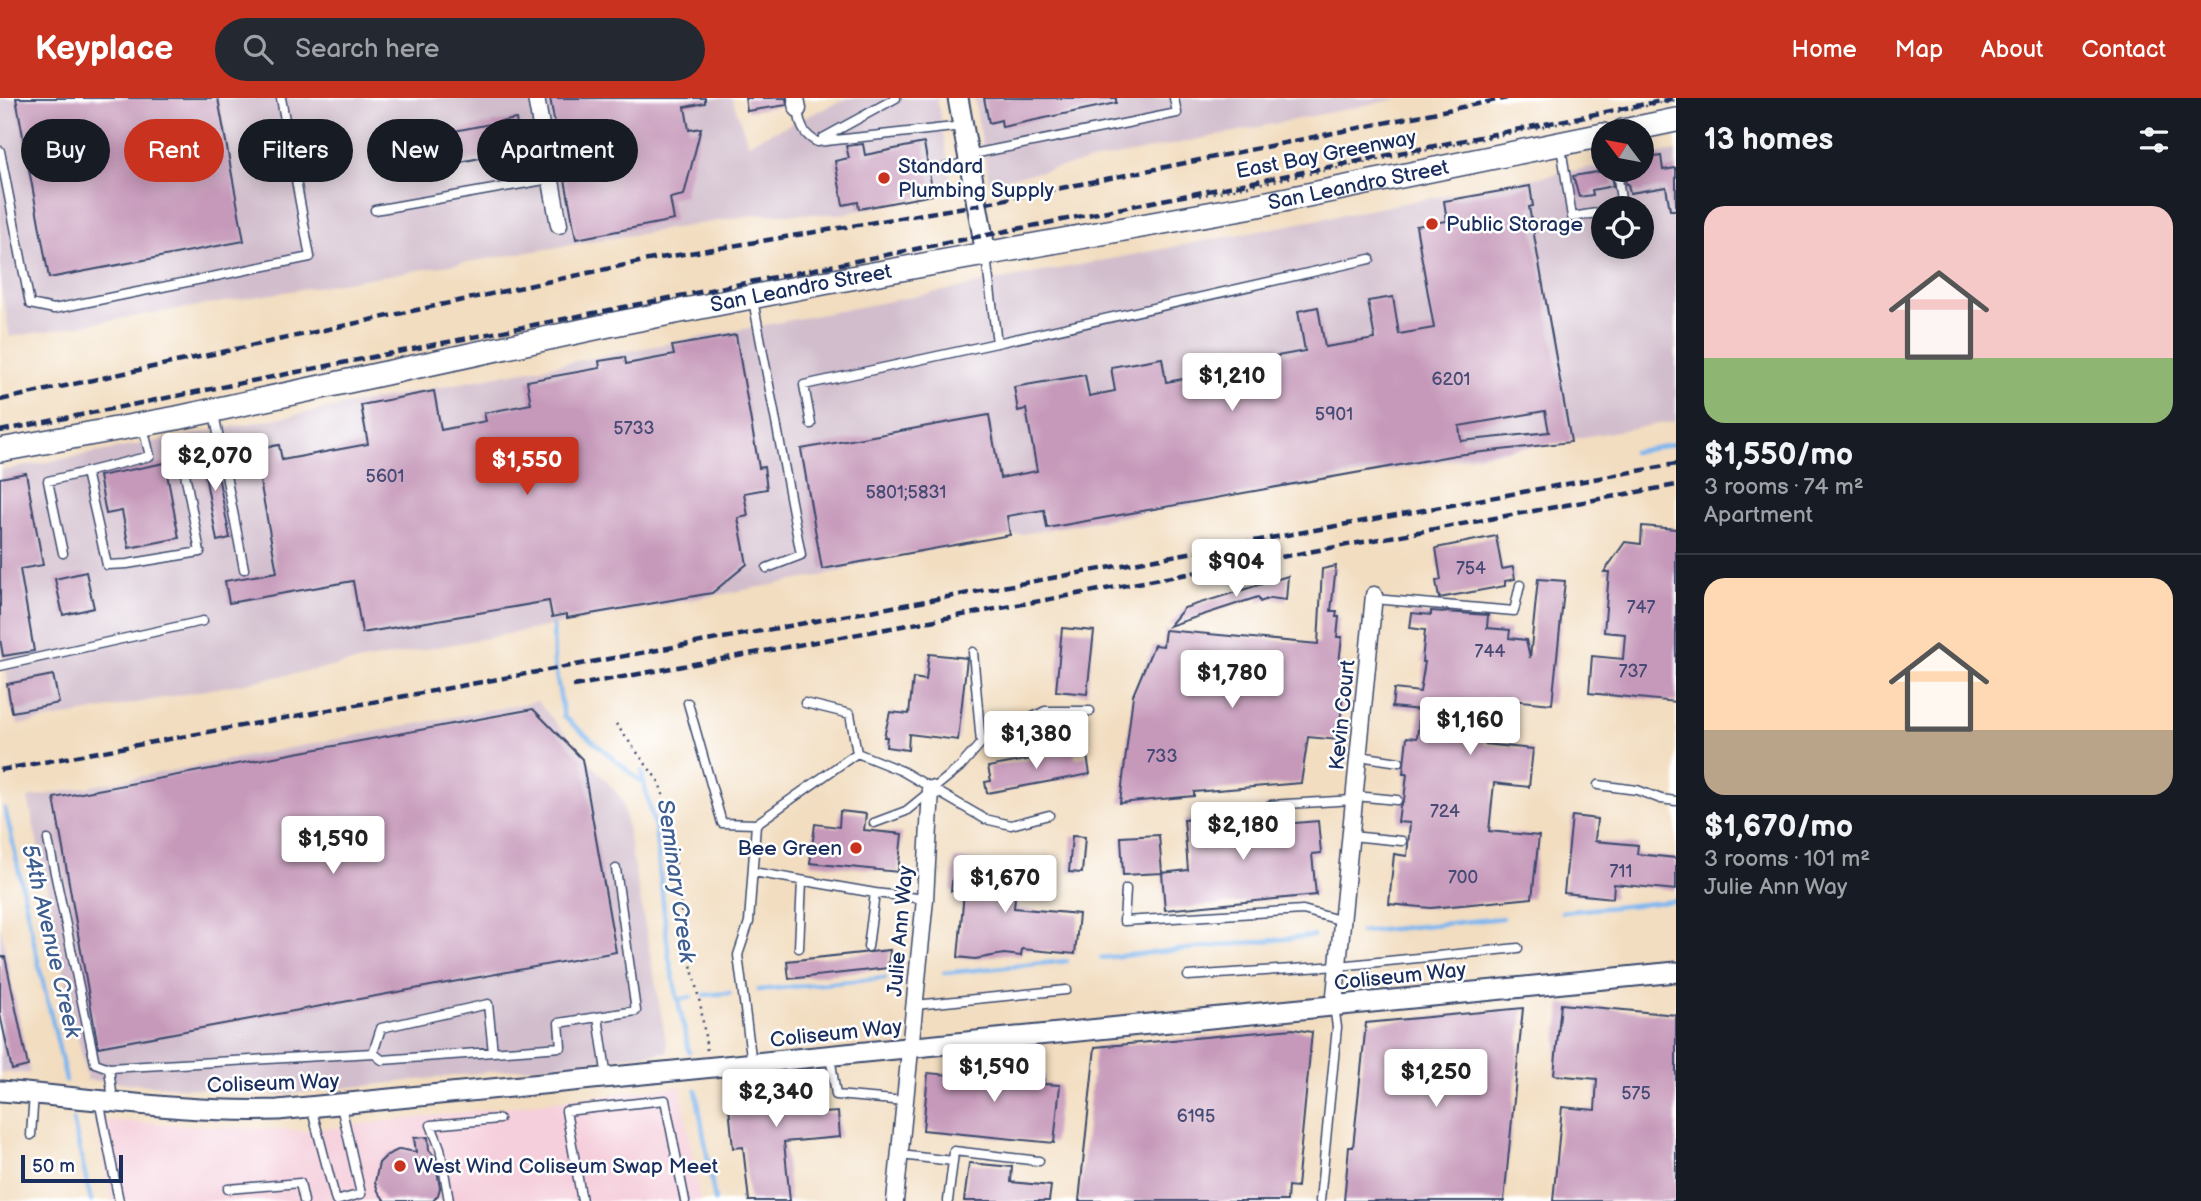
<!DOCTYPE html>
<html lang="en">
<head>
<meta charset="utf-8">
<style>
	:root { --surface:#171b24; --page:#242831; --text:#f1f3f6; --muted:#9ea1a6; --line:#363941; --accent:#c8321e }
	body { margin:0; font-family:"Balsamiq Sans",sans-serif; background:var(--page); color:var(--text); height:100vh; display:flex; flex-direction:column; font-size:26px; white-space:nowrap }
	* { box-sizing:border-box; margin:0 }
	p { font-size:23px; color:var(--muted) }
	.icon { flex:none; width:38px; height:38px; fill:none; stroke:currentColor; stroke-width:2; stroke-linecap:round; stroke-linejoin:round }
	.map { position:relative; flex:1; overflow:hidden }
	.panel { display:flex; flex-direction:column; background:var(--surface); width:525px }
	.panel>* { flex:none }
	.hud { position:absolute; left:21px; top:21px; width:665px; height:63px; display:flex; gap:14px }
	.needle { width:46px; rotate:302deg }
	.fabs { position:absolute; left:1591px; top:21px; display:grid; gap:14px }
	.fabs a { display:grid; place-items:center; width:63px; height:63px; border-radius:50%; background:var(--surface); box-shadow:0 4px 18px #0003; font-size:35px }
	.scale { position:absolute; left:21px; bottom:18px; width:102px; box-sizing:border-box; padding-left:7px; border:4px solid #1b2f5e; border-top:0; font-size:19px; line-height:24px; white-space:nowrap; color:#1b2f5e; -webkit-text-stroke:5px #fff; paint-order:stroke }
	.price { position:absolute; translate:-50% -60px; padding:0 16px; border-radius:7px; background:#fff; color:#222; font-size:23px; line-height:46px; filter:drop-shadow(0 2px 4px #0008) }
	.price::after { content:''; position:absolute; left:50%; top:42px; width:21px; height:16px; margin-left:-10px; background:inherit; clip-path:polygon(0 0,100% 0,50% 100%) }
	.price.on { background:var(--accent); color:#fff }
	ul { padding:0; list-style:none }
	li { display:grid; align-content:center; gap:14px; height:371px; padding:0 28px }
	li+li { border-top:2px solid var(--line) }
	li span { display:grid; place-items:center; height:217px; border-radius:21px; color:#555 }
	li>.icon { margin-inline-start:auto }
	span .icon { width:126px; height:126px; fill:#fffc; stroke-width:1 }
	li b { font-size:30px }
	h2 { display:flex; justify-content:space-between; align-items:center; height:84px; padding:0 28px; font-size:30px }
	.tag { padding:0 24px; border-radius:32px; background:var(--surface); box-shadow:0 4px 18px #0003; font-size:24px; line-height:63px }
	.tag.on { background:var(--accent); color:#fff }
	header { display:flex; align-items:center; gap:42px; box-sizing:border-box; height:98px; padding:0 35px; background:var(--accent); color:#fff }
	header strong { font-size:33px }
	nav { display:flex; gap:38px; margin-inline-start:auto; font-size:24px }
	.search { width:490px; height:63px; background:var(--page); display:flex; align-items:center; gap:18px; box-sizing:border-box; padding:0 24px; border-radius:38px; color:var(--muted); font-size:26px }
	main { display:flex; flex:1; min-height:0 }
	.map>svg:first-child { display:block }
	.built { fill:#f5cfdb }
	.industrial { fill:#d1bdcc; fill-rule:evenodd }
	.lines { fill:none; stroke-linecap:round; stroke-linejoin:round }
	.stream { stroke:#7eb6ee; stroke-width:4.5 }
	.building { fill:#c699ba; fill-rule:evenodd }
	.service-casing { stroke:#3b496d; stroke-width:11 }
	.minor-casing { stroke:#3b496d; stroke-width:19 }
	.tertiary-casing { stroke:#3b496d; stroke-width:23 }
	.secondary-casing { stroke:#3b496d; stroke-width:26 }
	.path { stroke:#3b496d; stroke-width:2.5; stroke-dasharray:2 5; stroke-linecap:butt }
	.service { stroke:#fff; stroke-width:8 }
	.minor { stroke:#fff; stroke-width:16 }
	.tertiary { stroke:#fff; stroke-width:19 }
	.secondary { stroke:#fff; stroke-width:23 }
	.rail { stroke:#1b2f5e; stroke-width:4.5; stroke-dasharray:10 5; stroke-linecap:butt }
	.poi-dot { fill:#c8321e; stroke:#fff; stroke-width:2.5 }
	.labels { text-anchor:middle; stroke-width:5; stroke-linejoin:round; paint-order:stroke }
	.number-label { font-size:18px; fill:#464a75 }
	.street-label { font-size:21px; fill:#1b2f5e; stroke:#fff }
	.poi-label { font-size:21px; fill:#1b2f5e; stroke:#fff; text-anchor:start }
	.water-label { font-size:23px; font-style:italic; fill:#3e5e90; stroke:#fff }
</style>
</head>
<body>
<header>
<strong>Keyplace</strong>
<div class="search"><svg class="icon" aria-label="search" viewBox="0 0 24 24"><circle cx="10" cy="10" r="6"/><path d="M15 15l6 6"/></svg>Search here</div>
<nav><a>Home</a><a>Map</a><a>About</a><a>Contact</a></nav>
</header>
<main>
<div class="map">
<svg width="1676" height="1103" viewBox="0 0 1676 1103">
	<rect width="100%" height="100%" fill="#fff"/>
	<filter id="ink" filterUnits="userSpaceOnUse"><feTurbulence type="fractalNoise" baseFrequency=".0143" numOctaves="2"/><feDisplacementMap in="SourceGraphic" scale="14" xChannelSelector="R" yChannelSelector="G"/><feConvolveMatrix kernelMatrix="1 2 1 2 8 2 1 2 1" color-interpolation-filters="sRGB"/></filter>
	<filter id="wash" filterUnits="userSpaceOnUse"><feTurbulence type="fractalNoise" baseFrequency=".00686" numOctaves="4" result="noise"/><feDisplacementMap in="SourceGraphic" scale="28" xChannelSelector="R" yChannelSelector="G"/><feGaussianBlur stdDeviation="1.57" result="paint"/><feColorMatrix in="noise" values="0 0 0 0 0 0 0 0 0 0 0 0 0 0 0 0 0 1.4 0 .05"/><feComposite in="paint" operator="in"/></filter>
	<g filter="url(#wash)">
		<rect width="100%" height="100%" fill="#f2ddc0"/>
		<path class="built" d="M681,988L700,1103H112L95,1022L305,1033Z"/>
		<path class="industrial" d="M0,0H732L748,45L848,0H937L953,93L843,116H760L10,239L0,185Z
			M974,0H1401L989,84Z
			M1676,53V323L866,463L836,475L18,627L0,548V373L1603,67V72H1642V59ZM1603,110H1642V149H1603Z
			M537,603L622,701L668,954L281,997L87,982L28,700Z
			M0,826L30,975H0Z"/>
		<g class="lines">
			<path class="stream" d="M1633,354L1676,346
				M553,528L554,565L564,619L644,686L655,730L669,860L689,954
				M642,673L644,686
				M5,711C17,760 26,809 37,858C46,900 58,941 66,983
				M1562,814L1676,803
				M1361,834L1503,820
				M1101,860L1313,838
				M944,875L1067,863
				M758,892L885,880
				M704,897L730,895
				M678,902L691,899
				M696,992L715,1103
				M73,1022L91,1103"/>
		</g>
		<g id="blocks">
			<path class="building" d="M16,0H218L244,143L49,180Z
				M550,0H705V5L685,9L689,32L701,30L684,97L670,100L674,122L576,141Z
				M745,0H786L787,7L747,13Z
				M984,0H1116V5L1002,29L1001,22L989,25Z
				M516,21L521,52L460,64L454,33Z
				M924,45L933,97L859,111L858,104L843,107L835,63L849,60L846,48L863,46L865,57Z
				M1661,58L1663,72L1676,70V112H1670L1666,89L1630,95L1628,86H1626L1624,72H1642V61Z
				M1610,72L1613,88L1592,92L1593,97L1579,99L1573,78Z
				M1530,88L1533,108L1529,109L1571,344L1456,357L1047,430L1044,412L1007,418L1010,437L822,471L801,351L989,317L1000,380L1037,373L1026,311L1018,313L1014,289L1085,277L1089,298L1115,293L1111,269L1162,260L1166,284L1212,276L1211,270L1305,253L1298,213L1318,209L1325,249L1375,241L1368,203L1393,199L1399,236L1434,230L1416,128L1447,123L1444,103ZM1545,313L1549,334L1461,343L1459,328Z
				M736,237L759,370L764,369L767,391L744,395L748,418L738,420L747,466L712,495L567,520V516L552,519L549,503L362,535L353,483L229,505L225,483L277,474L254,351L279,347L282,362L368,346L361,307L434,293L441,332L486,323L484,315L531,306L527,283L600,270L599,263L625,259L626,266L674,257L672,248Z
				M212,346L230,440L217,443L200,349Z
				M165,365L179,440L129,450L122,413L106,416L99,378Z
				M26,375L43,467L20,471L34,553L3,558L0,541V380Z
				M1642,428L1676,431V604L1589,595L1592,558L1623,561L1625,536L1604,534L1609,474H1604L1625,444L1641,446Z
				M1496,438L1502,471L1513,469L1515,481L1505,483V488L1439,500L1436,483L1441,482L1436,450Z
				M1336,468L1331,513H1337L1336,519H1339L1337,539H1342L1339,565L1345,566L1339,642L1308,639L1301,685L1194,694V698L1120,705L1133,597L1154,547L1163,548L1165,532L1318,546L1322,471Z
				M86,474L94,510L63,517L55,481Z
				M1288,478L1286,502L1270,500L1260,504L1258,499L1169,528L1184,510Z
				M1538,481L1565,483L1552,606L1489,600L1484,646L1533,651L1529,689L1494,685L1489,733L1539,738L1532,800L1431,810L1389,806L1394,756L1407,758L1410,725L1398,724L1400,708L1404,702L1407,676H1403L1407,639L1417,640L1420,612L1392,609L1394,591L1420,594L1425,564H1422L1425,532L1410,530L1412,515L1431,517V513L1488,517L1487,530L1510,532L1509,540L1526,542L1530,560Z
				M1062,530L1094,533L1087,596L1056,593Z
				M929,556L967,560L958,642L909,636L908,652L886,649L887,639H884L890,614L909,616L913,580L926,582Z
				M53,577L59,605L12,614L7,586Z
				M533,611L582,661L616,854L98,949L54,700Z
				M1074,653L1075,660L1087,658L1090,676L987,695L985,684L991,683L988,669Z
				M840,713L866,716L864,732L902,736L898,774L810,765L815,726L839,729Z
				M1271,714L1272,727L1318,723L1321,755L1312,756L1316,797L1165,812L1162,775L1188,772L1184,722Z
				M1572,718L1597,721L1595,743L1638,747L1637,756L1676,760V792L1614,786L1613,800L1564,795Z
				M1159,737L1162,775L1123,777L1121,739Z
				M1072,738L1085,739L1082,775L1069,774Z
				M955,761L1018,767L1014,810L1079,816L1075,856L1022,851L1021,858L1004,856L975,861L958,859L964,794L951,793Z
				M890,852L888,870L789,881L787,863Z
				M0,859H5L28,968L12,972L0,916Z
				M1561,906L1676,917V1103H1553L1562,1009L1595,1012L1597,981L1554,977Z
				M1523,910L1504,1103H1344L1349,1049H1353L1366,925Z
				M1293,931L1312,934L1297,1089L1288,1088L1287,1103H1079L1095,949Z
				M994,962L1026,965L1025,974L1044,976V986L1060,987L1054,1045L923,1032L928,975L992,981Z
				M821,977L824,1015L838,1014L840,1039L784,1044L790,1103H749L743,1049L733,1050L727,988Z
				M428,1039L429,1052L435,1059L440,1090L438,1097L433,1103H385L378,1093L375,1084L379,1065L387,1057L400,1051L416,1054L414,1040Z
				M969,1065L1012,1069L1011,1084L1051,1088L1049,1103H964Z"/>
		</g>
	</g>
	<g filter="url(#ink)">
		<use href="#blocks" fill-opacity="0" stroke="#3b496d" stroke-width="2"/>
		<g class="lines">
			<g class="service-casing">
				<path id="service" d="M798,11C800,26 802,36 817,44L963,28
					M823,40L896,0
					M1561,49L1572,119L1603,114
					M0,53L30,206L54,211L310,159L281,0
					M968,57L1177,15L1174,0
					M946,69L969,64
					M1617,72L1622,110
					M375,112L550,81
					M986,159L997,245L1370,161
					M753,202L801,457L767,470
					M214,315L244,471
					M811,326L804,287L997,245
					M143,329L150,358L86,374L107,467L127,466L200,454L179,344
					M63,455L48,383L86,374
					M1374,501L1514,513L1520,487
					M0,568L203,523
					M688,605L722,725L756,726L749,824L738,857L752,966
					M805,605L850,616L857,655L902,673L985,721L1011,727L1049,717
					M981,645L1045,613H1090
					M1359,658L1399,664
					M1598,687L1637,692L1661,701L1676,703
					M1355,698L1397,702
					M1270,707L1354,702
					M874,725L906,713L960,669L981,645L973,554
					M756,726L857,655
					M1351,738L1402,743
					M48,742L95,965L109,970L113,1003
					M753,774L875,795
					M1126,791L1124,823L1303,812L1343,823
					M868,849L875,795L925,801
					M799,850L802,783
					M1188,878L1338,868L1518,850
					M915,907L1066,892
					M598,919L607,980
					M373,955L381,930L488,906L493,954
					M830,958L836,997L905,1003
					M109,970L373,955L382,962L561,949L559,925L636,913L616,771
					M99,1002L119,1103
					M311,1009L336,1103
					M31,1037L34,996
					M900,1057L953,1063L954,1053L1039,1063
					M228,1091L300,1085L304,1103
					M336,1103L361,1096L341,1008
					M449,1103L440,1050L431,1027L499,1021
					M582,1103L566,1013L665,1002L685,1103
					M948,1103L953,1063
					M1320,1103L1337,929L1334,908"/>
			</g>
			<g class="minor-casing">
				<path id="minor" d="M536,0L559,127
					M796,0L798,11
					M1334,908L1374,497
					M895,1103L925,801L931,691"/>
			</g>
			<g class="tertiary-casing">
				<path id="tertiary" d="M958,0L986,156
					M0,993C92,1000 185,1015 278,1012L1676,874"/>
			</g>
			<g class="secondary-casing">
				<g id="secondary">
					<path d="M1623,33L1676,22"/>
					<path id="s1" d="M0,352L177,320L609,227L823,185L1253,108L1603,37"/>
				</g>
			</g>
			<path class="path" d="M1199,98L1676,2
				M616,626L659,684L664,700L676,766L683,832L701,910L707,953"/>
			<use href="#service" class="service"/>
			<use href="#minor" class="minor"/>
			<use href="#tertiary" class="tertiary"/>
			<use href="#secondary" class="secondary"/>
			<path class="rail" d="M0,302L648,162L977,107L1507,0
				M0,333L1676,0
				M573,588L1676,387
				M0,672L1676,366"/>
		</g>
	</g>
	<g class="poi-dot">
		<circle cx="884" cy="80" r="7"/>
		<circle cx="1432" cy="126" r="7"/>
		<circle cx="856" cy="750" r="7"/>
		<circle cx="400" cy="1068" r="7"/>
	</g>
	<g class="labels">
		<g class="number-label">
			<text x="1451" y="287">6201</text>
			<text x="1334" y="322">5901</text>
			<text x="634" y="336">5733</text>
			<text x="385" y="384">5601</text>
			<text x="906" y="400">5801;5831</text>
			<text x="1471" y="476">754</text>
			<text x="1641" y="515">747</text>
			<text x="1490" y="559">744</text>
			<text x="1633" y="579">737</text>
			<text x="1162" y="664">733</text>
			<text x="1445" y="719">724</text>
			<text x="1621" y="779">711</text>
			<text x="1463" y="785">700</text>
			<text x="1636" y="1001">575</text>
			<text x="1196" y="1024">6195</text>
		</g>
		<g class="street-label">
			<text transform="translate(1326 56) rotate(-11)" y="7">East Bay Greenway</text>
			<text dy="7" stroke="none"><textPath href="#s1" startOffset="1384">San Leandro Street</textPath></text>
			<text dy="7" stroke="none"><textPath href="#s1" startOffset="817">San Leandro Street</textPath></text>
			<text transform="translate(1342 617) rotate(-84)" y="7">Kevin Court</text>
			<text transform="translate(900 833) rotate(-85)" y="7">Julie Ann Way</text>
			<text transform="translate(1400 878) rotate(-6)" y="7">Coliseum Way</text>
			<text transform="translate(836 935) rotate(-6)" y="7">Coliseum Way</text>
			<text transform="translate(273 985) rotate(-2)" y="7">Coliseum Way</text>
		</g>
		<g class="poi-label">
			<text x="898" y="75">Standard<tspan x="898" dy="24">Plumbing Supply</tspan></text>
			<text x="1446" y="133">Public Storage</text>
			<text x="842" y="757" text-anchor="end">Bee Green</text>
			<text x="414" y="1075">West Wind Coliseum Swap Meet</text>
		</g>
		<g class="water-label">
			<text transform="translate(677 783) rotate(82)" y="8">Seminary Creek</text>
			<text transform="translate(52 843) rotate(77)" y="8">54th Avenue Creek</text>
		</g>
	</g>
</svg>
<div class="fabs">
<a><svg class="needle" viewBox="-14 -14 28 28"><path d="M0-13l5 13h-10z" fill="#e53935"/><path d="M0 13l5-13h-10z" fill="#9ea1a6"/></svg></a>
<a><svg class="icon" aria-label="locate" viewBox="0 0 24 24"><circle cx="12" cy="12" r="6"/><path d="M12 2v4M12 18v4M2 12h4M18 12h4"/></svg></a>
</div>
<div class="scale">50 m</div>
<b class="price" style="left:1232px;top:315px">$1,210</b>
<b class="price" style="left:215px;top:395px">$2,070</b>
<b class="price on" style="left:527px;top:399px">$1,550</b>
<b class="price" style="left:1236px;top:501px">$904</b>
<b class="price" style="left:1232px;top:612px">$1,780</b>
<b class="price" style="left:1470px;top:659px">$1,160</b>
<b class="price" style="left:1036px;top:673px">$1,380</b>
<b class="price" style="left:1243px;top:764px">$2,180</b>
<b class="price" style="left:333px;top:778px">$1,590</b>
<b class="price" style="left:1005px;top:817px">$1,670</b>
<b class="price" style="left:994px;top:1006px">$1,590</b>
<b class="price" style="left:1436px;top:1011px">$1,250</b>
<b class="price" style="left:776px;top:1031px">$2,340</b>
<div class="hud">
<a class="tag">Buy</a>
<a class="tag on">Rent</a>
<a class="tag">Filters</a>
<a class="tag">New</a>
<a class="tag">Apartment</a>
</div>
</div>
<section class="panel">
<h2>13 homes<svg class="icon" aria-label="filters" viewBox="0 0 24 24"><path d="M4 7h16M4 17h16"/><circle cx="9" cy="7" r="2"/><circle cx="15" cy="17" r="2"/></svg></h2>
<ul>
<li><span style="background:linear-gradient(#f6c9c9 70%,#8fb573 0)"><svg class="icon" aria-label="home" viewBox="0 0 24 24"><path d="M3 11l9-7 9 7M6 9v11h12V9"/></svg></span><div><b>$1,550/mo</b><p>3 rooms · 74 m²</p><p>Apartment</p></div></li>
<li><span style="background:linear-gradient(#ffd9b3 70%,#b9a48a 0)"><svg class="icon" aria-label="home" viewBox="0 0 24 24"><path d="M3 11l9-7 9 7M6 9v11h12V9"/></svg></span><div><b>$1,670/mo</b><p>3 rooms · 101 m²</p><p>Julie Ann Way</p></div></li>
</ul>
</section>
</main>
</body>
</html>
